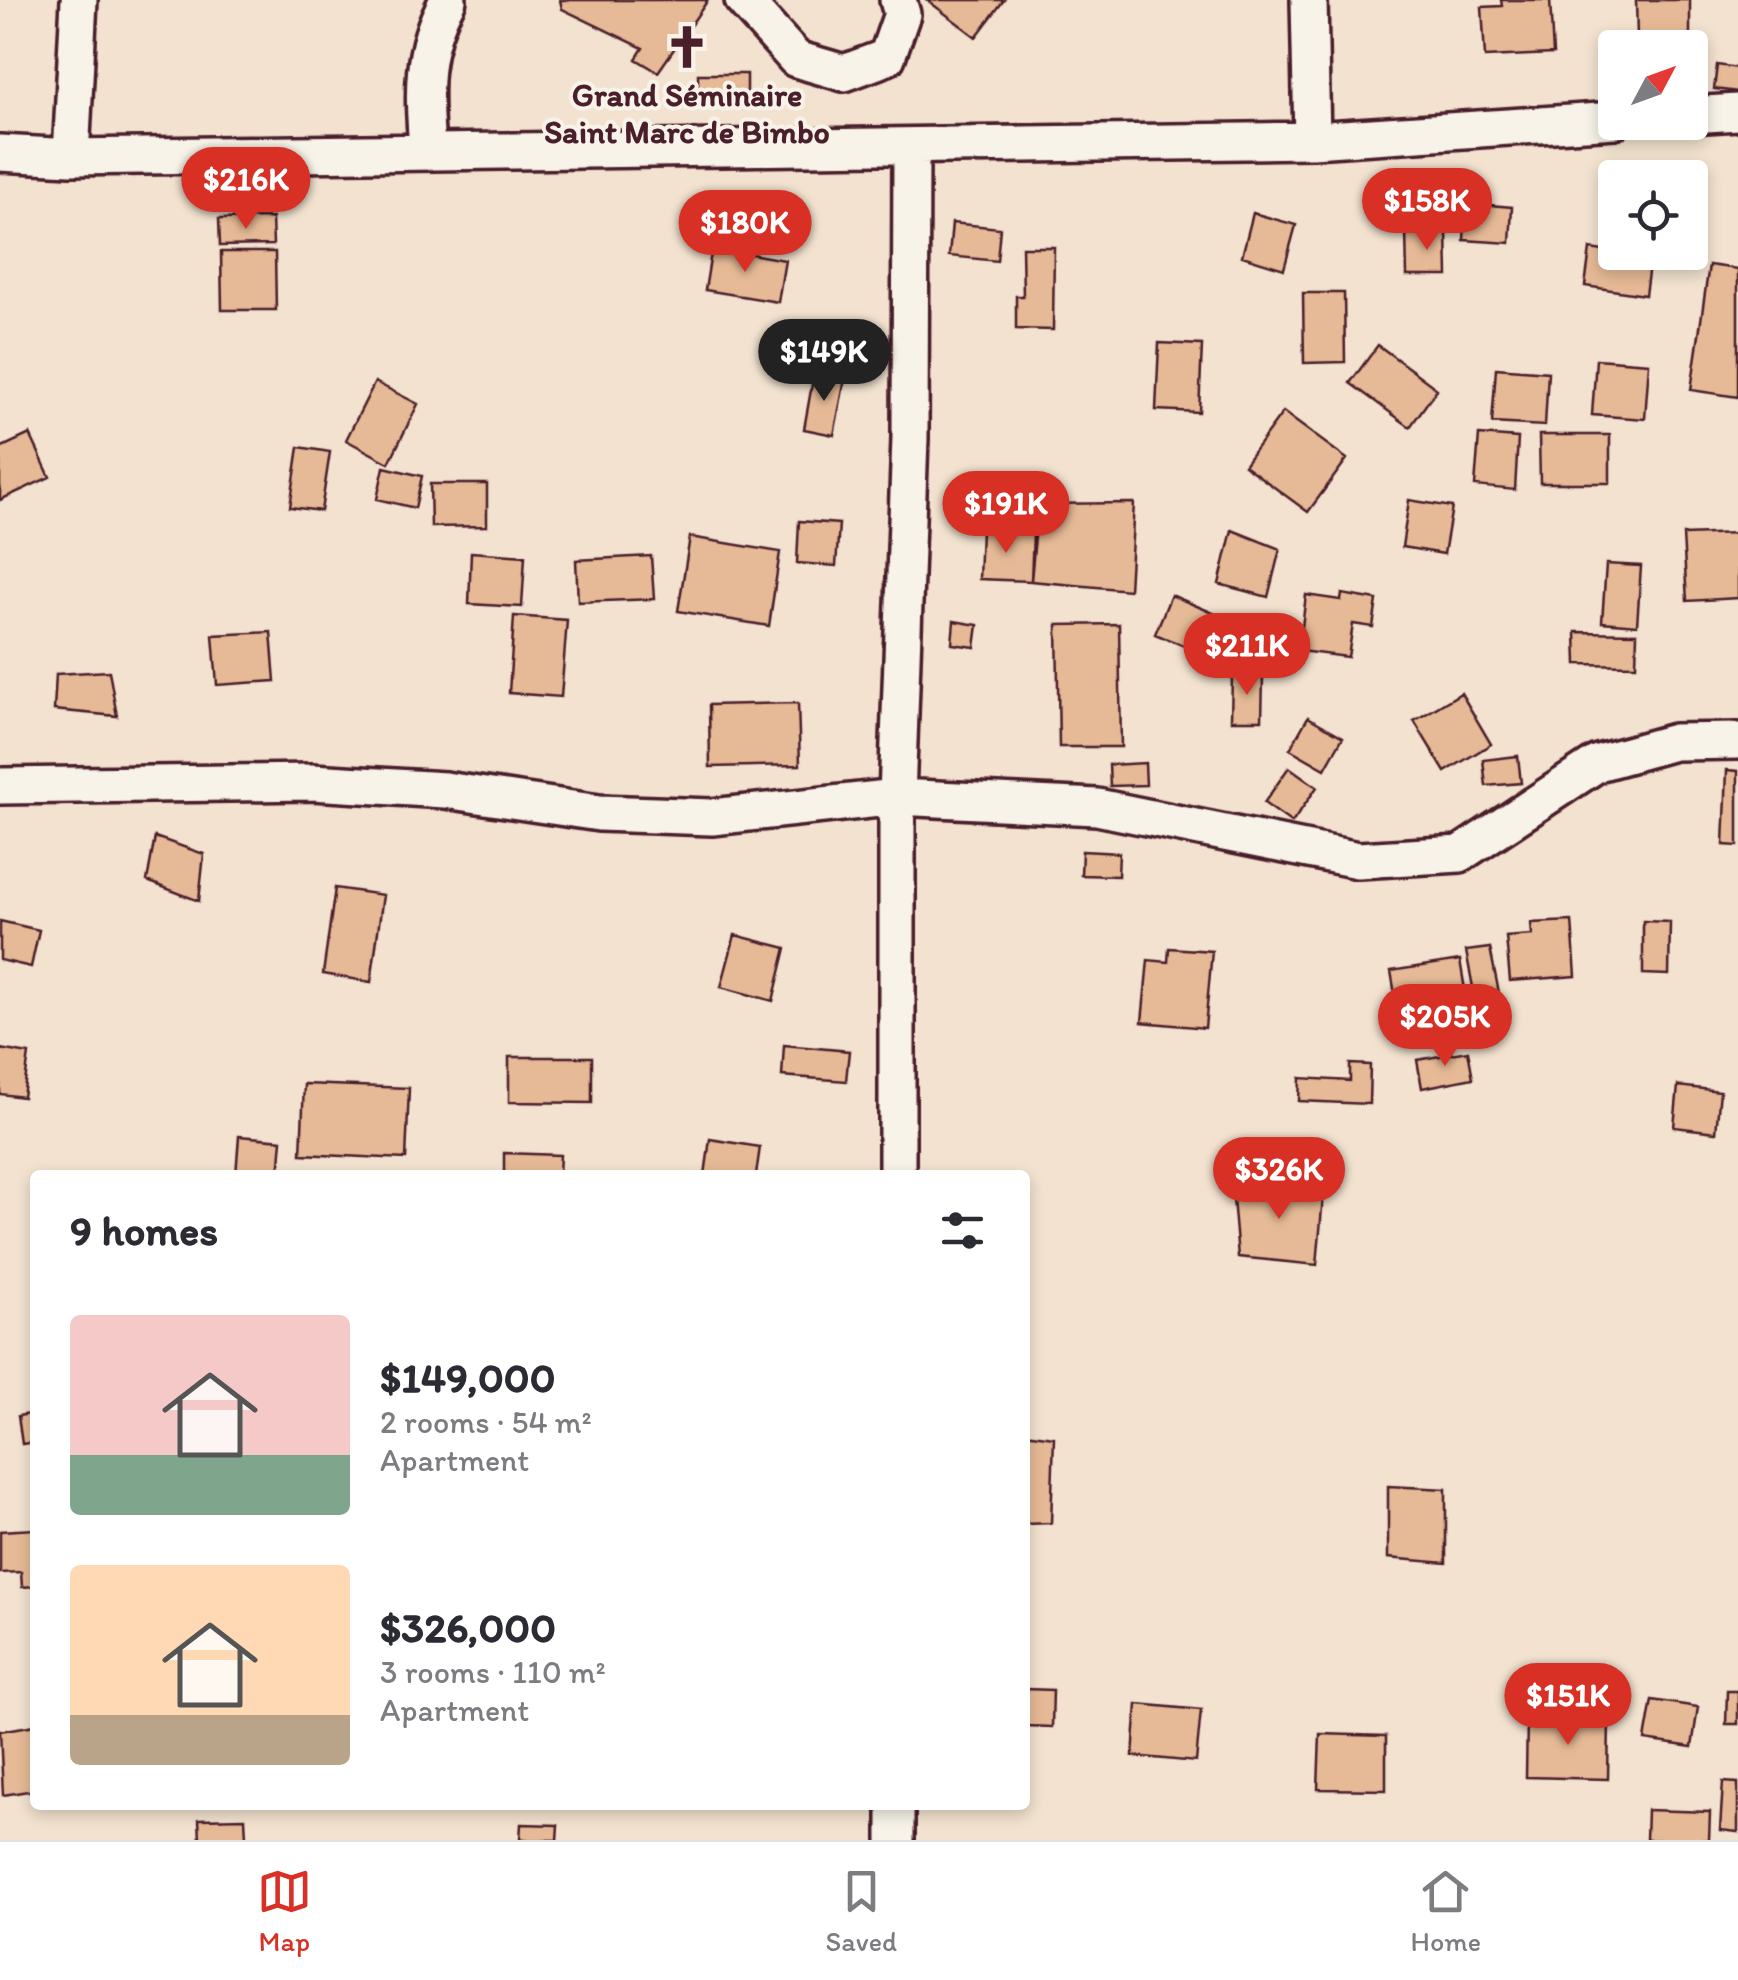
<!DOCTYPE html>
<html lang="en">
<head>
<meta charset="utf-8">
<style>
	:root { --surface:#fff; --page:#f7f7f7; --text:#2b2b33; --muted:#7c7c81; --line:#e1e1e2; --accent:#d93025 }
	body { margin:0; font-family:Itim,sans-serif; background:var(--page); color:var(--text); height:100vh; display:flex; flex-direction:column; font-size:38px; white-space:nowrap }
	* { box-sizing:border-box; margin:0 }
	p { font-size:32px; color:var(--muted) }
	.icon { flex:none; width:55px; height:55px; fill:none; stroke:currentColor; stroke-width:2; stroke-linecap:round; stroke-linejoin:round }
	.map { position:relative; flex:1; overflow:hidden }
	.panel { position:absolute; left:30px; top:1170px; width:1000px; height:640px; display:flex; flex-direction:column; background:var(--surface); border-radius:10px; box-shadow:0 5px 15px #0003 }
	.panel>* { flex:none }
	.needle { width:65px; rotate:49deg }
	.fabs { position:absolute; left:1598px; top:30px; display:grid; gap:20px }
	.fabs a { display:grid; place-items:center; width:110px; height:110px; border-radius:10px; background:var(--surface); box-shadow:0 5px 15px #0003; font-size:50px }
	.price { position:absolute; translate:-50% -85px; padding:0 22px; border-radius:35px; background:var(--accent); color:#fff; font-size:32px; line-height:65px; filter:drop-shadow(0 2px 5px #0008) }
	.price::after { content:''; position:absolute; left:50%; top:60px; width:30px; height:22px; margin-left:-15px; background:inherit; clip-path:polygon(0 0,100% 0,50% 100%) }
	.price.on { background:#222; color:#fff }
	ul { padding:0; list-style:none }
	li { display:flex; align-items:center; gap:30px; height:250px; padding:0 40px }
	li span { display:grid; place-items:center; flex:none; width:280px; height:200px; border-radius:10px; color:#555 }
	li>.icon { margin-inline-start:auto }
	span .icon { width:120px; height:120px; fill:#fffc; stroke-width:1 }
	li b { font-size:42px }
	h2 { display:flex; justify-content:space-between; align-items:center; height:120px; padding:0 40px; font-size:42px }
	.dock { display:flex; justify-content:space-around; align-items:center; height:140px; border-top:2px solid var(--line); background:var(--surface); font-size:28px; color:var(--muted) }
	.dock a { display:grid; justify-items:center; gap:5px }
	.dock .on { color:var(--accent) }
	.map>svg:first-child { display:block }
	.building { fill:#e6ba96; stroke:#4a1f2b; stroke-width:2.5 }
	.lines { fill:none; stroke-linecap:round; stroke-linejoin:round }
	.minor-casing { stroke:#4a1f2b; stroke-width:42 }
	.minor { stroke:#f7f3e8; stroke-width:35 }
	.labels { text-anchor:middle; stroke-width:8; stroke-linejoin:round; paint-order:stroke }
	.poi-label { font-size:32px; font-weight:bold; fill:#4a1f2b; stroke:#f7f3e8 }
</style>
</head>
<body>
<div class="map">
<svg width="1738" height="1840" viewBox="0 0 1738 1840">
	<rect width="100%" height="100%" fill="#f2e2cf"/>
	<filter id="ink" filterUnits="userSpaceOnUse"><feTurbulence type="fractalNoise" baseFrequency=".01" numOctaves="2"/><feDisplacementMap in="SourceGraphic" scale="20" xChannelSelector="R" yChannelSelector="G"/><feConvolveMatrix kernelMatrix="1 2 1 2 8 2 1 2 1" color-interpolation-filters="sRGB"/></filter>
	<g filter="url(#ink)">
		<path class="building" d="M560,0H708L658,72L636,59L643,48L562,9Z
			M927,0H1004L976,37Z
			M1501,0H1550L1553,54L1485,57L1482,7L1502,6Z
			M1636,0H1690V38H1637Z
			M1717,65L1738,68V92L1714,89Z
			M698,74H747V98L698,97Z
			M1466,203L1512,207L1510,243L1464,240Z
			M1253,213L1296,225L1284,269L1242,256Z
			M272,218L273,245L220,246L219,219Z
			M952,223L1000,228L997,261L949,256Z
			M1406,230H1447L1448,276H1407Z
			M712,247L785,260L778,302L705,290Z
			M1022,247H1054L1053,330L1016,329V296H1023Z
			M1590,249L1650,258L1645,295L1585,286Z
			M221,252H275L276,310H222Z
			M1709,265L1738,269V397L1691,390Z
			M1303,293H1344L1345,362L1304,363Z
			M1159,343L1202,345L1199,412L1156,410Z
			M1378,345L1437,389L1410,427L1350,383Z
			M1596,359L1649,363L1645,419L1592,415Z
			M1496,368L1548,372L1545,426L1492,423Z
			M814,373L845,379L834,435L804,429Z
			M375,382L418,404L389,463L346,440Z
			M1283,412L1347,459L1308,512L1244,465Z
			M30,434L50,477L0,500V448Z
			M1479,435L1518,438L1515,490L1475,486Z
			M1539,435H1610V483H1540Z
			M299,447L330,452L321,511L290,507Z
			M384,467L422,476L415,508L377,499Z
			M430,484H487V526L431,527Z
			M1409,500L1452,507L1444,554L1402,547Z
			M1134,503L1129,590L1031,581L1038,504Z
			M799,521L839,524L836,566L797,563Z
			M981,530L1033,533L1031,581L979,579Z
			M1232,530L1280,549L1268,597L1219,584Z
			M1738,533V598L1687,601L1683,535Z
			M690,537L780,552L769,626L678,611Z
			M471,552L525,556L522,607L469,604Z
			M651,556L654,599L578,602L576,560Z
			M1606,564L1641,566L1637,625L1602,622Z
			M1342,594L1377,600L1373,627L1353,624L1348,657L1299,651L1306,595L1341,600Z
			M1171,595L1239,624L1224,662L1155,634Z
			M514,616L567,620L561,697L509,693Z
			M954,621L978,625L975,647L952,644Z
			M1119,624L1121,747H1059L1057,625Z
			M271,632L275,681L217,685L213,635Z
			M1576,632L1637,633L1636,665L1577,664Z
			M109,671L117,716L54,710L56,674Z
			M1232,675L1263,676L1262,720H1231Z
			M1461,693L1491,744L1445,772L1414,721Z
			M798,703L800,765L710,767L709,705Z
			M1308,717L1343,737L1325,769L1290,749Z
			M1518,756L1521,783L1486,786L1483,760Z
			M1145,763L1146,785L1110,786L1109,765Z
			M1289,767L1317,787L1292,823L1264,803Z
			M1727,770L1738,771V846L1724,845Z
			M155,837L204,854L199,901L147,881Z
			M1082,851L1119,853L1118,876L1081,875Z
			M335,888L383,895L371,982L323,974Z
			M0,921L39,930L31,967L0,960Z
			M1572,921L1576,976L1510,981L1506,937L1532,935L1531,923Z
			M1643,921L1670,922L1669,975L1643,974Z
			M735,935L786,948L773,1001L721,987Z
			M1169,948L1212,951L1205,1028L1142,1022L1148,960L1168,962Z
			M1490,948L1501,1003L1477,1008L1466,951Z
			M1460,960L1469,1013L1400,1024L1391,971Z
			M784,1045L849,1051L846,1081L782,1076Z
			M0,1049L29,1054L23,1097L0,1094Z
			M1468,1051L1473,1078L1422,1088L1417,1060Z
			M509,1057H592V1103L509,1102Z
			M1350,1064L1370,1065L1369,1104L1299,1101L1300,1078L1350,1081Z
			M304,1084L409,1088L406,1159L301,1154Z
			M1678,1086L1720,1091L1716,1132L1674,1127Z
			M239,1136L282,1140L279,1175H236Z
			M710,1139L760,1147L756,1175H705Z
			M504,1153L560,1155L559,1175H504Z
			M1324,1185L1317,1265L1238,1257L1232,1186Z
			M35,1413V1442L22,1444L18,1416Z
			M1025,1433L1054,1437L1051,1523L1025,1524Z
			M1388,1486L1446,1489V1563L1388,1558Z
			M35,1529V1586L22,1587L21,1572L0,1573V1531Z
			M1025,1689L1053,1690L1052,1727L1025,1726Z
			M1727,1691H1738V1724H1726Z
			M1652,1700L1698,1707L1692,1747L1645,1740Z
			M1137,1704L1201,1710L1196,1762L1133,1756Z
			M1527,1717L1609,1719L1608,1779L1526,1777Z
			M35,1725V1790L3,1795L0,1731Z
			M1320,1734L1386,1736V1790L1318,1789Z
			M1723,1782L1738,1783V1832L1720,1830Z
			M1647,1810L1710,1812L1709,1840H1646Z
			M245,1818L246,1838L200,1839L199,1819Z
			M521,1824L558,1825L557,1840H520Z"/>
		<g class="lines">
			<g class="minor-casing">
				<path id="minor" d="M743,0L796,59L844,73L887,57L902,14L898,0
					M1309,0L1312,140
					M1690,115L1738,112
					M427,149C423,93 420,50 448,0
					M0,153L71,157L1312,140L1615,120
					M71,157L79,0
					M0,786L312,782L445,790L599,813L712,817L897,797L1097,807L1358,860L1460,854L1598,763L1674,742L1738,741
					M897,1175V797L910,438L911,146
					M896,1840V1805"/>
			</g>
			<use href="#minor" class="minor"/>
		</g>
	</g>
	<defs>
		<g id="church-bare" transform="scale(3.45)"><path d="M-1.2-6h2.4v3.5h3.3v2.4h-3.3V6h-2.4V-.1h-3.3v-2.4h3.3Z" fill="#4a1f2b" stroke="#f7f3e8" stroke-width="2.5" paint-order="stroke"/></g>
	</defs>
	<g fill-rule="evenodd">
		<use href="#church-bare" x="687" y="47"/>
	</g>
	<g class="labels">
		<g class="poi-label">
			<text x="687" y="106">Grand Séminaire<tspan x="687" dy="37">Saint Marc de Bimbo</tspan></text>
		</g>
	</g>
</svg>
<div class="fabs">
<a><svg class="needle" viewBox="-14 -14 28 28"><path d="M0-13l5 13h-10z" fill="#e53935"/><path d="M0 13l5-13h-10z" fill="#7c7c81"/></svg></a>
<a><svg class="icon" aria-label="locate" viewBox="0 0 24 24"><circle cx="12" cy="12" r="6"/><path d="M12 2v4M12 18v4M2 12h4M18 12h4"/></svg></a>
</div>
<b class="price" style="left:246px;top:232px">$216K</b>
<b class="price" style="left:1427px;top:253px">$158K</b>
<b class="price" style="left:745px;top:275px">$180K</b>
<b class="price on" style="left:824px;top:404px">$149K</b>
<b class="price" style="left:1006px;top:556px">$191K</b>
<b class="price" style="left:1247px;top:698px">$211K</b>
<b class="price" style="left:1445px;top:1069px">$205K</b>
<b class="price" style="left:1279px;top:1222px">$326K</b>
<b class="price" style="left:1568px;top:1748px">$151K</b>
<section class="panel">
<h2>9 homes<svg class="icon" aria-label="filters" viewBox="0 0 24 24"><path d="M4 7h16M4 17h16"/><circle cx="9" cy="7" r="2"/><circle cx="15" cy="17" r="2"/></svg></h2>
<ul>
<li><span style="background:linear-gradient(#f6c9c9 70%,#7fa58c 0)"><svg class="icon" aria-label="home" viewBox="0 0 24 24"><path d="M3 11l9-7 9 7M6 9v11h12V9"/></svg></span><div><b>$149,000</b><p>2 rooms · 54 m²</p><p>Apartment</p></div></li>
<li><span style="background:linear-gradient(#ffd9b3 75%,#b9a48a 0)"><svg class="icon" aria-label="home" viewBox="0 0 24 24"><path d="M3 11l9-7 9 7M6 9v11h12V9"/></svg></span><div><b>$326,000</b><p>3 rooms · 110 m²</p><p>Apartment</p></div></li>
</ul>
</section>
</div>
<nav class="dock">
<a class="on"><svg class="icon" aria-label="map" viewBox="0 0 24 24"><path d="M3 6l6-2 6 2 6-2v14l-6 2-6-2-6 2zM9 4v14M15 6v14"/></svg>Map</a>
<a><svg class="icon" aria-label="saved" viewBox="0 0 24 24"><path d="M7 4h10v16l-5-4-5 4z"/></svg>Saved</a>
<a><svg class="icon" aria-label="home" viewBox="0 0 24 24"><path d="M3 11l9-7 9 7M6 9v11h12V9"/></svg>Home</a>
</nav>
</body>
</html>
